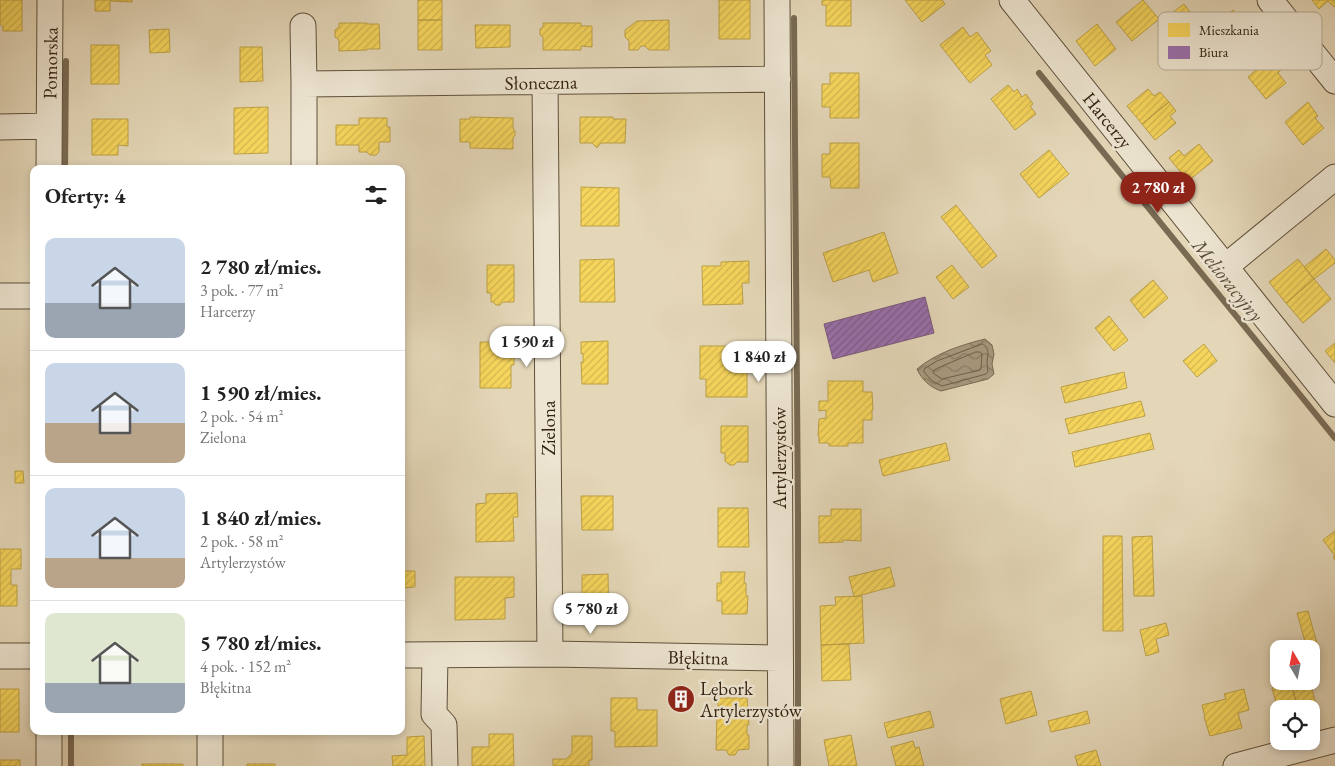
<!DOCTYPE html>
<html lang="pl">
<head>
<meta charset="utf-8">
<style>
	:root { --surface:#fff; --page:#f6f6f6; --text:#222; --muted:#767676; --line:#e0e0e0; --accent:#8f2418 }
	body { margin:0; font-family:"EB Garamond",serif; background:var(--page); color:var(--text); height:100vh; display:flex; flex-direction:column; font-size:19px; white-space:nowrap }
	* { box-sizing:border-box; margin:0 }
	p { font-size:16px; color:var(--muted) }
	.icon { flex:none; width:28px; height:28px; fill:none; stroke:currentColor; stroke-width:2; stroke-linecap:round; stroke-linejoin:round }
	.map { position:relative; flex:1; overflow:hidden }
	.drawer { position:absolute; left:30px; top:165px; width:375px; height:570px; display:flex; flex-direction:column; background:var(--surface); border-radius:10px; box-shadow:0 2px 8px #0003 }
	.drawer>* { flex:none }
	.needle { width:32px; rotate:350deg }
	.fabs { position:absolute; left:1270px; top:640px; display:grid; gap:10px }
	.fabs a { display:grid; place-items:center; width:50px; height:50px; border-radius:10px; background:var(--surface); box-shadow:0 2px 8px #0003; font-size:25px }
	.price { position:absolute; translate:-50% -42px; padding:0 11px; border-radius:18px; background:#fff; color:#222; font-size:16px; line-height:32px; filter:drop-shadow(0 1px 2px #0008) }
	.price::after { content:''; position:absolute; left:50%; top:30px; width:15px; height:11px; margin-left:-8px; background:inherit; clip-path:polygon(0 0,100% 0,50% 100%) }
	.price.selected { background:var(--accent); color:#fff }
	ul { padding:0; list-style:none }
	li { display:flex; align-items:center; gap:15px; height:125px; padding:0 15px }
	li+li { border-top:1px solid var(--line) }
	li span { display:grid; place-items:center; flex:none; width:140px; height:100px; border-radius:10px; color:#555 }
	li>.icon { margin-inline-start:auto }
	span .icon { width:60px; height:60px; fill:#fffc; stroke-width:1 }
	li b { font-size:21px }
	h2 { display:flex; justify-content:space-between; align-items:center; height:60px; padding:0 15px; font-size:21px }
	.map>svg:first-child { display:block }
	.water { fill:url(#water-waves); stroke:#796a53 }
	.homes { fill:url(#homes-hatch); stroke:#bca046 }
	.offices { fill:url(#offices-hatch); stroke:#7a597d }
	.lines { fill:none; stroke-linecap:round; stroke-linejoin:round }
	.shore { stroke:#6e5e48; stroke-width:1 }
	.stream { stroke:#796a53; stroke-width:6 }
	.minor-casing { stroke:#5f503b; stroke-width:27 }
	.minor { stroke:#ede5d1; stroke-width:25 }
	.labels { text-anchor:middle; stroke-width:5; stroke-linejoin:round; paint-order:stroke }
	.street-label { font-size:19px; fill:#332311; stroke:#ede5d1 }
	.poi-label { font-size:19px; fill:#332311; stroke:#ede5d1; text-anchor:start }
	.water-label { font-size:20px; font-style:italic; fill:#5c4d38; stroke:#ede5d1 }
	.key { fill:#ede5d1; stroke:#b5ab97; stroke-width:1 }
	.key-label { font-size:14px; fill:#332311 }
</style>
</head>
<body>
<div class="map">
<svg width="1335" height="766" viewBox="0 0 1335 766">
	<defs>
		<pattern id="water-waves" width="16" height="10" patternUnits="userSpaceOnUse" patternTransform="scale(1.25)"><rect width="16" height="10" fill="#a89a7f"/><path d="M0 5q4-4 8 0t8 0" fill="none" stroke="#897d67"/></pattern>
		<pattern id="homes-hatch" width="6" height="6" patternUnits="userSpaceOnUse" patternTransform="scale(1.25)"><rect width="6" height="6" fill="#f6d55c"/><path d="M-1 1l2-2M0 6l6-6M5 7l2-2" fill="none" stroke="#d3b74f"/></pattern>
		<pattern id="offices-hatch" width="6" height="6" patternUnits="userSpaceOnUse" patternTransform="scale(1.25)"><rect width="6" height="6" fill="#9970ab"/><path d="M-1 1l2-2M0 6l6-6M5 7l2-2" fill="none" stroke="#7d5c8a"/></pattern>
	</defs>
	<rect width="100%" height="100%" fill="#e4d7b8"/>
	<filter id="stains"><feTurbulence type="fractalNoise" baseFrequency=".004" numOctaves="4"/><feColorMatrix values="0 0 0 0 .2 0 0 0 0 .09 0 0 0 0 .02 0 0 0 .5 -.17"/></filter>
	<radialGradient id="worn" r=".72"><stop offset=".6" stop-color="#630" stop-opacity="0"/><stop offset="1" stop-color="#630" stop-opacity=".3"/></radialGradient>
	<path class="water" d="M985,339L992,345L994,354L992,364L994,374L988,379L941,391C930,387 922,380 917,369C936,353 961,345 985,339Z"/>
	<path class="homes" d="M0,0H22V31H3V27L0,24Z
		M95,0H132V2L110,1V11H95Z
		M418,0H442V20H418Z
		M719,0H750V39H719Z
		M822,0H851V26H826V5H822Z
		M905,0H942L945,4L922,22Z
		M1143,0L1159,19L1132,41L1116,22Z
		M1312,0H1335V6L1334,7L1328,1L1319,9Z
		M1184,4L1197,21L1182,33L1168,16Z
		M1233,10L1241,20L1238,23L1246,33L1226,49L1207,27L1223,14L1225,17Z
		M418,20H442V50H418Z
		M669,20V50H649L645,46H641L638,50H629V41L625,37V30L637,21Z
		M339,23H367V24H379L380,49H367V50L339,51V40L335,37V30L339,27Z
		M543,23H581V26H592V47L581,46V50H543V37L540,35V29L543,27Z
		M1097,24L1116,49L1095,66L1076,41Z
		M475,25H510V47L476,48Z
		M963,27L970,37L977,32L991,51L985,55L992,65L970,83L940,45Z
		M169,29L170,52L150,53L149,30Z
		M91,45H119V84H91Z
		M240,47H262L263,81L240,82Z
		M1273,61L1281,70L1278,73L1286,83L1266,99L1248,77L1257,69L1256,67L1261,63L1265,67Z
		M830,73H859V118H830V107H822V84H830Z
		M1008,85L1014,92L1017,89L1022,97L1026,94L1033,104L1030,106L1036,114L1015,130L991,99Z
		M1148,89L1154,96L1160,92L1169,102L1142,124L1127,106Z
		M1169,102L1176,111L1170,116L1176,123L1155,140L1142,124Z
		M1308,102L1318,116L1315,118L1324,128L1303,145L1285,122Z
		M268,107V153L234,154V108Z
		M470,117L513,118V128L515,131V135L513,138V149L470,148V142H460V119H470Z
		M580,117H613V119H626L625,143H601L597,148L592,143H580Z
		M359,118H387V127H390V142H379V152L376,155H370L367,152H359V145H336V125H359Z
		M92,119H128V146L118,145V155H92Z
		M830,143H859V188H831L830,177H822V154H830Z
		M1199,144L1213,161L1188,181L1169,158L1179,150L1184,156Z
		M1049,150L1069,174L1039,198L1020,174Z
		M581,187L619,188V226H581Z
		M956,205L997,256L982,268L941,217Z
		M884,232L898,273L873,282L869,270L833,282L823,253Z
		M1326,249L1335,260V263L1314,279L1304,267Z
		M614,259L615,302H580V260Z
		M1298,259L1314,279L1286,303L1269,282Z
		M749,261V283H742L743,304L703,305L702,266H721V262Z
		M487,265H514V302H503L500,305H496L493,302H491V293H487Z
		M952,265L969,287L953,299L936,277Z
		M1314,279L1331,299L1303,323L1286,303Z
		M1153,280L1168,298L1144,318L1130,300Z
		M1109,316L1128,340L1114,351L1095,328Z
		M608,341V384H582L581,362L583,363V353L581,354V342Z
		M480,342H514V365H511V388H480Z
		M1335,343V363L1325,351Z
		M1204,344L1217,361L1197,377L1183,361Z
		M700,346H747V397H706V379H700Z
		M1124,372L1127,388L1065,403L1061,387Z
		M828,381H863V392H872L873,410H872V420H863V443H848V446H829V443H819V436H818L819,419L826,418V410L819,411V401H828Z
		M1141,401L1145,416L1069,434L1065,419Z
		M721,426H748V462H737L734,465H730L725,461V453H721Z
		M1150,433L1154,449L1075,467L1072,452Z
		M946,443L950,460L883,476L879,460Z
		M15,471H23L24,483H15Z
		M517,493L518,517H513L514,541L476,542V504L486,503V494Z
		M581,496H613V530H582Z
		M718,508H748L749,547H718Z
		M831,509H861V541L843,540V542L819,543V516H831Z
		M1335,531V560L1333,557L1335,556L1323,540Z
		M1103,536H1122L1123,631H1103Z
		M1152,536L1154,596H1134L1132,537Z
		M0,549H21V569H11V585H17V606H0Z
		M890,567L895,586L854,597L849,577Z
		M401,571H415V587L401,588Z
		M721,572H745L744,583H746V596H748L747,614H722V601H717V583H721Z
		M608,574L609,623H582V575Z
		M455,577H514V597L505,598V619L455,620Z
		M862,596L864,643L821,645L820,606L836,605L835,597Z
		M1308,611L1318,647L1311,649H1307L1297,613Z
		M1166,623L1169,635L1156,639L1159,652L1146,656L1140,630Z
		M849,644L851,680L822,681L821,645Z
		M1297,681H1310L1318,713L1311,714V709H1298L1291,683Z
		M1291,683L1298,709H1279V713L1272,688Z
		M0,689H19V732H0Z
		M1244,689L1249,710L1238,713L1242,728L1210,736L1204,717H1205L1202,705L1226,699L1224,694Z
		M1031,691L1037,715L1006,724L1000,699Z
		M674,694L687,695V704L674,703Z
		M611,698H637V710H657V746L615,747V731H611Z
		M718,698H747L749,725H747V735H749V749L738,750L735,755H729L726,750H716L717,711H718Z
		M930,711L934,727L888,738L884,723Z
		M1087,711L1090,723L1051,732L1048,721Z
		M489,734H513L514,766H472V747H489Z
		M851,735L857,766H829L824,740Z
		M424,736L425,766H393L392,756L407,755V737Z
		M572,736H592V760H589V766H553V759H566L572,753Z
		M913,741L915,748L919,747L924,766H896L891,747Z
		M1096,750L1101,766H1078L1075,756Z
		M0,760H20V766H0Z
		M142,764H183V766H142Z
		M247,764H275V766H247Z"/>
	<path class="offices" d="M925,297L934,333L833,359L824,324Z"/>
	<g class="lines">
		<path class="shore" d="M983,344C991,350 987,355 987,363C987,365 988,370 988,372L986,374L942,386L932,381L924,372V369L937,361Z
			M976,352H980L982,354L981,368L980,370L942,379L933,373L934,370L940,367Z"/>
		<path class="stream" d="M794,18L798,516V766
			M1039,73L1335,438
			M65,169L66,61
			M71,731V766"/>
		<g class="minor-casing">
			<path id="minor" d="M777,0L781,766
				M1012,0L1335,404
				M1270,0L1335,81
				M303,26L304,84
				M545,82L550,654
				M0,127L49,126
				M49,169L50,0
				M304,169V84L778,79
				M1225,267L1335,177
				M0,296H34
				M401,655L550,654L780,658
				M435,655L434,714L444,725L445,766
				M0,656H34
				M210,731V766
				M49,766V731
				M1236,766L1335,740"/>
		</g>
		<use href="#minor" class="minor"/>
	</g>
	<defs>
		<g id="building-disc" transform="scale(1.4375)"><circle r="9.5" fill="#8f2418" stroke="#ede5d1"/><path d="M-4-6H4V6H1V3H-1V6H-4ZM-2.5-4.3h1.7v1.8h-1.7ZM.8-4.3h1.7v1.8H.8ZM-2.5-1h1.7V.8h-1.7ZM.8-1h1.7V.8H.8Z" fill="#fff"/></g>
	</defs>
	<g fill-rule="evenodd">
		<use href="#building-disc" x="681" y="699"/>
	</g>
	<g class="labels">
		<g class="street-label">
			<text transform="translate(50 63) rotate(-89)" y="7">Pomorska</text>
			<text transform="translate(541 82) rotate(-1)" y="7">Słoneczna</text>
			<text transform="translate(1108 120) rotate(51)" y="7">Harcerzy</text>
			<text transform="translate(548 428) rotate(-90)" y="7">Zielona</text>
			<text transform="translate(779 458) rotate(-90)" y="7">Artylerzystów</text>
			<text transform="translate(698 657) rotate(1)" y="7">Błękitna</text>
		</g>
		<g class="poi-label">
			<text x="700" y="695">Lębork<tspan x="700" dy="22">Artylerzystów</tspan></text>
		</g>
		<g class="water-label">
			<text transform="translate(1228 280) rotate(51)" y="7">Melioracyjny</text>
		</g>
	</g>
	<rect x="1158" y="12" width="164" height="58" rx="8" class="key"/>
	<rect x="1168" y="23" width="22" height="14" fill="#f6d55c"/>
	<rect x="1168" y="46" width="22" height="13" fill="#9970ab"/>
	<g class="key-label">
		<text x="1199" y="35">Mieszkania</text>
		<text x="1199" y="57">Biura</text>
	</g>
	<rect width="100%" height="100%" filter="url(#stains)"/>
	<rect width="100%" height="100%" fill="url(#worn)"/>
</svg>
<div class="fabs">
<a><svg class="needle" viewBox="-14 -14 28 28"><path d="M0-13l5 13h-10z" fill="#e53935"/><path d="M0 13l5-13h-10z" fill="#767676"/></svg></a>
<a><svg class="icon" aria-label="locate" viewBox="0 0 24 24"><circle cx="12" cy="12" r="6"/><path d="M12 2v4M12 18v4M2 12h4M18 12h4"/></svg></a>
</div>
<b class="price selected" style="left:1158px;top:214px">2 780 zł</b>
<b class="price" style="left:527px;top:368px">1 590 zł</b>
<b class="price" style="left:759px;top:383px">1 840 zł</b>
<b class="price" style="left:591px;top:635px">5 780 zł</b>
<section class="drawer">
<h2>Oferty: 4<svg class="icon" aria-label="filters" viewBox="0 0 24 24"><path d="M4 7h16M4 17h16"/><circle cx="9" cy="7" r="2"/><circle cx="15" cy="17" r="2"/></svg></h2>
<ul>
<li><span style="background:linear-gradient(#c9d6e8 65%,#9aa5b1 0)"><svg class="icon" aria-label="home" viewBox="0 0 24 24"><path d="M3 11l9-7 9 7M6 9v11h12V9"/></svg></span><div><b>2 780 zł/mies.</b><p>3 pok. · 77 m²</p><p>Harcerzy</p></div></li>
<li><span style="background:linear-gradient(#c9d6e8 60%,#b9a48a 0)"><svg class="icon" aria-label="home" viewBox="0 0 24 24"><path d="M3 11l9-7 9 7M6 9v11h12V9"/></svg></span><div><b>1 590 zł/mies.</b><p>2 pok. · 54 m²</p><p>Zielona</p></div></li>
<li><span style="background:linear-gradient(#c9d6e8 70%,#b9a48a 0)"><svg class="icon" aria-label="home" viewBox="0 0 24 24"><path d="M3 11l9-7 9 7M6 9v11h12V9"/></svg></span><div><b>1 840 zł/mies.</b><p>2 pok. · 58 m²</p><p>Artylerzystów</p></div></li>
<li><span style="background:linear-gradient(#dfe7d0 70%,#9aa5b1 0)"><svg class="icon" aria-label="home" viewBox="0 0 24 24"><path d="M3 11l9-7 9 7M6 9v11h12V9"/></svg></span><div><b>5 780 zł/mies.</b><p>4 pok. · 152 m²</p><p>Błękitna</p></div></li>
</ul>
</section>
</div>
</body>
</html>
